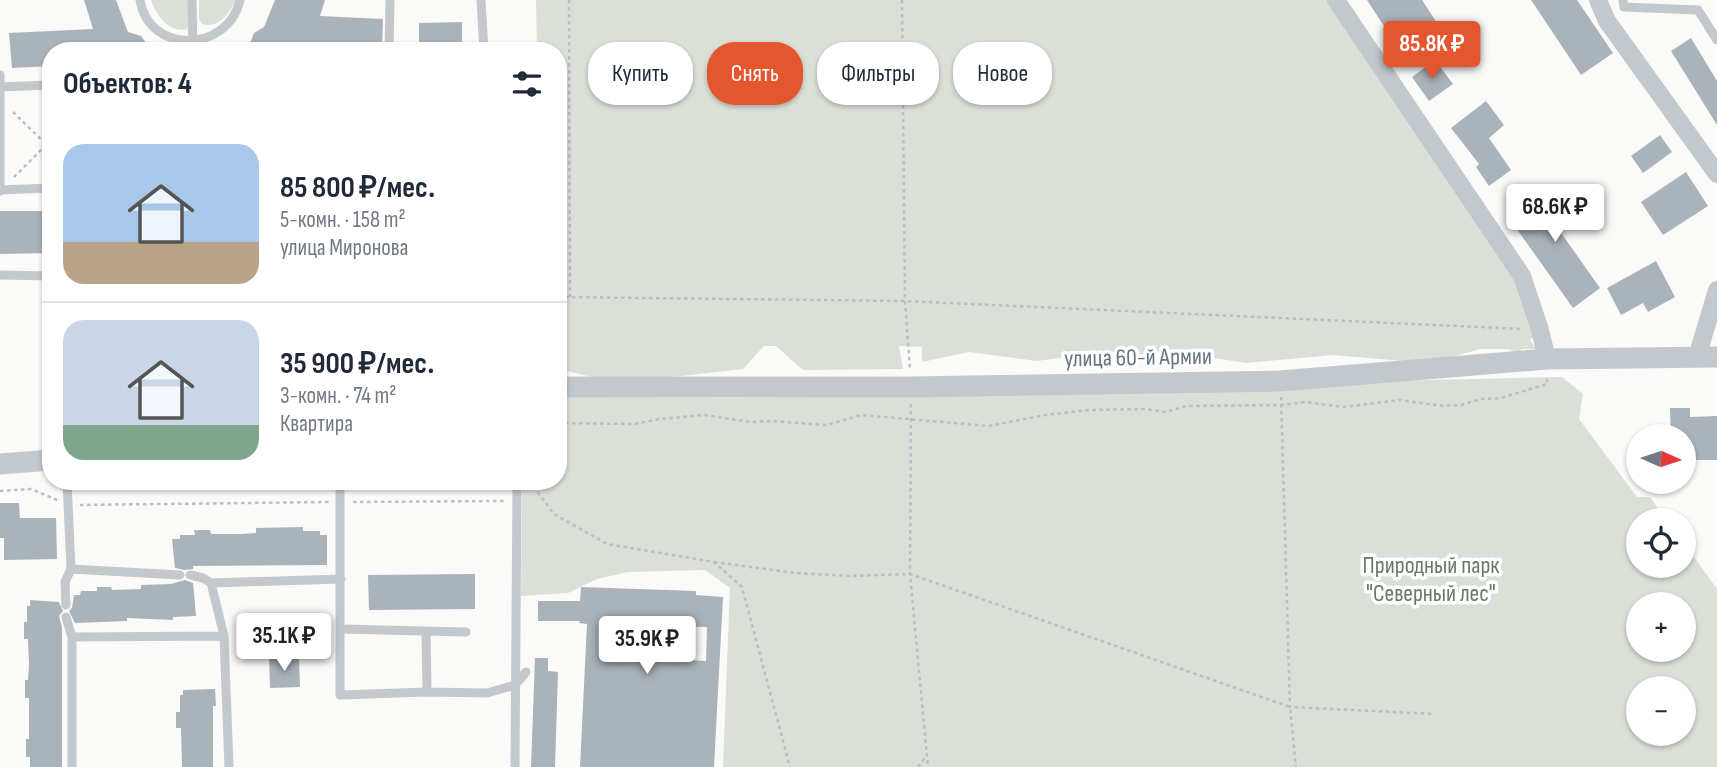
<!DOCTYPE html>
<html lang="ru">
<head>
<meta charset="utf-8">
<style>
	:root { --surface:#fff; --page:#f2f2f3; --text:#1f2937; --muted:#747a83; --line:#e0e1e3; --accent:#e4572e }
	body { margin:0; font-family:"Sofia Sans Condensed",sans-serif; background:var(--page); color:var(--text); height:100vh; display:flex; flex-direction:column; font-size:26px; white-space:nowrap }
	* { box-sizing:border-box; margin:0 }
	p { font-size:23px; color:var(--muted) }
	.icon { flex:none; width:38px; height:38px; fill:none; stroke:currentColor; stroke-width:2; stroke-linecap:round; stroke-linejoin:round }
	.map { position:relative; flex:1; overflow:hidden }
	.panel { position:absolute; left:42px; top:42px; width:525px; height:448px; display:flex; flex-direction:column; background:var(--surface); border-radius:28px; box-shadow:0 2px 5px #0004 }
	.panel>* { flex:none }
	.guide { position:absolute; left:588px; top:42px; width:665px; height:63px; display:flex; gap:14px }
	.needle { width:46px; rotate:93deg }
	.buttons { position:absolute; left:1626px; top:424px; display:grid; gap:14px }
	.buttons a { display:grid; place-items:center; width:70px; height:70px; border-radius:50%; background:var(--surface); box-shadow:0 2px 5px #0004; font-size:35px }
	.price { position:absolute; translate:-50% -60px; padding:0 16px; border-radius:7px; background:#fff; color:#222; font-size:23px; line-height:46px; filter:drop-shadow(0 2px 4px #0008) }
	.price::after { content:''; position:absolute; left:50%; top:42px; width:21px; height:16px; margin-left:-10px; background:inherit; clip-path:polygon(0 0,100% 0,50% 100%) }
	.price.active { background:var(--accent); color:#fff }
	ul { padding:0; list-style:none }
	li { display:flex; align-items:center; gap:21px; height:175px; padding:0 21px }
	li+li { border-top:2px solid var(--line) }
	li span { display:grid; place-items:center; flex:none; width:196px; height:140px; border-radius:21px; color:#555 }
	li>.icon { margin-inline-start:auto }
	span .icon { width:84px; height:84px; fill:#fffc; stroke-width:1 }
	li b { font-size:30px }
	h2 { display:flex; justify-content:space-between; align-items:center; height:84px; padding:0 21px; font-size:30px }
	.pill { padding:0 24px; border-radius:28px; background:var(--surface); box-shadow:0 2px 5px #0004; font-size:24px; line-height:63px }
	.pill.active { background:var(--accent); color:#fff }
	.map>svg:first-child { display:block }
	.green { fill:#dadfd7; fill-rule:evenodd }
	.building { fill:#aab3b9; fill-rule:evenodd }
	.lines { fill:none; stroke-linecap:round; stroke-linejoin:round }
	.path { stroke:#bbbfc2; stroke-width:2.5; stroke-dasharray:3.5 3.5; stroke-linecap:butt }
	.service { stroke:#c3c8cc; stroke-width:9 }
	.minor { stroke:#c3c8cc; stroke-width:18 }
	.tertiary { stroke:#c3c8cc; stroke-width:21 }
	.labels { text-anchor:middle; stroke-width:7; stroke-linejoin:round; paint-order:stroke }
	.street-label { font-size:24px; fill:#657683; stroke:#fff }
	.park-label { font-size:24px; fill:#687a64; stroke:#fff }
</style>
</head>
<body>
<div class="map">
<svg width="1717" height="767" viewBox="0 0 1717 767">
	<rect width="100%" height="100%" fill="#fafaf8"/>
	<path class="green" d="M151,0H189V24L187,29C170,34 156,15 151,0Z
		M199,0H236C228,13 220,29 202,24L199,19Z
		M536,0H1336L1522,276L1540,330L1530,340L1536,349H1522L1518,353L1507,349H1481L1427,363L1333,355L1246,363L1171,351L1114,358L1074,356L1037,361L969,352L922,362V347L899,346L903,369L803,370L776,346H764L743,369L672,377H592L558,369V51H537Z
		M1562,377L1583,394L1579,419L1637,497H1650L1666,520H1638V565H1684V543L1717,589V767H723L730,588L705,570L628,572L597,579L568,593L521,596L522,481H558V397L727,398L946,396L949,391ZM1638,604H1684V649H1638ZM1638,688H1684V733H1638Z"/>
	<path class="building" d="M84,0H116L128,32L141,36L152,51H51V66L12,68L9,33L93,29Z
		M275,0H325L320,16L383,19L382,51H247L254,33L264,27Z
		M1367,0H1422L1439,26L1400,51Z
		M1531,0H1577L1613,53L1581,75Z
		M462,22V51H419V23Z
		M1691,38L1717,81V125L1671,51Z
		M1435,60L1453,84L1429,101L1412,77Z
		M1486,101L1504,125L1489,138L1511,170L1489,186L1476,167L1479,164L1451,128Z
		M1660,135L1672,152L1643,173L1631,156Z
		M1686,172L1708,206L1663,235L1641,202Z
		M1557,185L1579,217L1559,230L1600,288L1573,308L1509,218Z
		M0,211H51V253L0,254Z
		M1656,261L1675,297L1648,312L1643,303L1621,315L1607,288Z
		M1670,408H1690V417L1717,416V460H1684V436H1671Z
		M0,503H19L20,518H56L57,559L4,560V538H0Z
		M303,527V531H320V535H327V565L193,566V569L185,570L175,568L172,539H180V535H195L194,530H210L211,534H241L256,533V528Z
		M475,574V609L369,610L368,575Z
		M185,580L193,583L196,616L173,617V620L127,618V621L75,623L69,611L72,608L74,595H80L81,591H97V587H111L112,590L141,589V585L171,584Z
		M581,587L696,591V595L723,597L714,767H580L587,624L579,623L580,621H538V601H580ZM662,626L707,627L706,661L660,658Z
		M30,600L59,602L63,611L59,616L62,627V767H30V757H26V739H29V698H25V680H28L29,665L28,639H24V622H27V606H30Z
		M299,657L300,687L270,688L269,658Z
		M535,658H548V671L558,672L555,767H531Z
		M215,689L216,706H213V767H182L181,728H176V712H180V695H183V690Z"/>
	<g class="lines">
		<path class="path" d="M569,0L570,297
			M902,0L905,301L910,369
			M13,112L51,149
			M14,177L51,140
			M558,297L905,301L1523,329
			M1281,397L1290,707L1435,714
			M911,404L910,574L928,767
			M558,423L635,424L659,419L704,415L751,422L770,421L827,425L861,415L989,426L1045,415L1089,410L1146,409L1166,412L1186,406L1282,405L1306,402L1343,407L1400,400L1443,406L1461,405L1481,399L1501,398L1547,384V378
			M529,481L554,514L607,544L714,562L742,587L790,767
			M0,491L31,489L57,500
			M353,502L504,501
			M80,505L329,502
			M714,562L795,573L851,576L910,574L1290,707L1296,767
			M918,767L927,755"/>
		<path class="service" d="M140,0C149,55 228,53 240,0
			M192,0L193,51
			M481,0L484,51
			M1623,0L1624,7L1698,10L1717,40
			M389,51L390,0
			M0,75V191
			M0,87L51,85
			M0,190L51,188
			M0,275L51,276
			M340,481V695L427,692L487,693L515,685L526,672
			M71,569L180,575
			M190,575L203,578L211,583L341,579
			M211,583L224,636L229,767
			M66,605L65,582L71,569L67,481
			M66,617L72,637V767
			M341,629L466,632
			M426,632L427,692
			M72,637L224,636
			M515,767L517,481"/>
		<path class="minor" d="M1336,0L1522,276L1540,330L1547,359
			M1598,0L1607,21L1717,174
			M1697,357L1717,290"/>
		<path class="tertiary" d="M558,387H911L1280,381L1547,359L1717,357
			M0,464L51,460"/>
	</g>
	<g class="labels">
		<g class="street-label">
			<text transform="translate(1138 357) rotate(-1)" y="8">улица 60-й Армии</text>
		</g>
		<g class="park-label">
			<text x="1431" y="573">Природный парк<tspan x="1431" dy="28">"Северный лес"</tspan></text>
		</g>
	</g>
</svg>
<div class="buttons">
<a><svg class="needle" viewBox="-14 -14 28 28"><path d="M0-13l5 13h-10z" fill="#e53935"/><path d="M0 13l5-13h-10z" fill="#747a83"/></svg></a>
<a><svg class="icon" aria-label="locate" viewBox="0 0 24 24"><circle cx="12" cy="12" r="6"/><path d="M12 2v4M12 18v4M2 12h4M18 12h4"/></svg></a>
<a>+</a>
<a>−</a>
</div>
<b class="price active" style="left:1432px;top:81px">85.8K ₽</b>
<b class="price" style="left:1555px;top:244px">68.6K ₽</b>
<b class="price" style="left:284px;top:673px">35.1K ₽</b>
<b class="price" style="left:647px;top:676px">35.9K ₽</b>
<div class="guide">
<a class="pill">Купить</a>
<a class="pill active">Снять</a>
<a class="pill">Фильтры</a>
<a class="pill">Новое</a>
</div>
<section class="panel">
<h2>Объектов: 4<svg class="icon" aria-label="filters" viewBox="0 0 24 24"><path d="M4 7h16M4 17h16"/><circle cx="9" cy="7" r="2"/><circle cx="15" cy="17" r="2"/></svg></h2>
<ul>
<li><span style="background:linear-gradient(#a9c7e8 70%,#b9a48a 0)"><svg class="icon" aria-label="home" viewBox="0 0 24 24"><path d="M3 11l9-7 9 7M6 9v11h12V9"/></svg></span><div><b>85 800 ₽/мес.</b><p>5-комн. · 158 m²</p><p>улица Миронова</p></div></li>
<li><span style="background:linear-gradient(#c9d6e8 75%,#7fa58c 0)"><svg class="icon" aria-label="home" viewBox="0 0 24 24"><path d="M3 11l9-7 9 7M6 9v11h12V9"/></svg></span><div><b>35 900 ₽/мес.</b><p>3-комн. · 74 m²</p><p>Квартира</p></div></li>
</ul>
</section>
</div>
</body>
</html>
